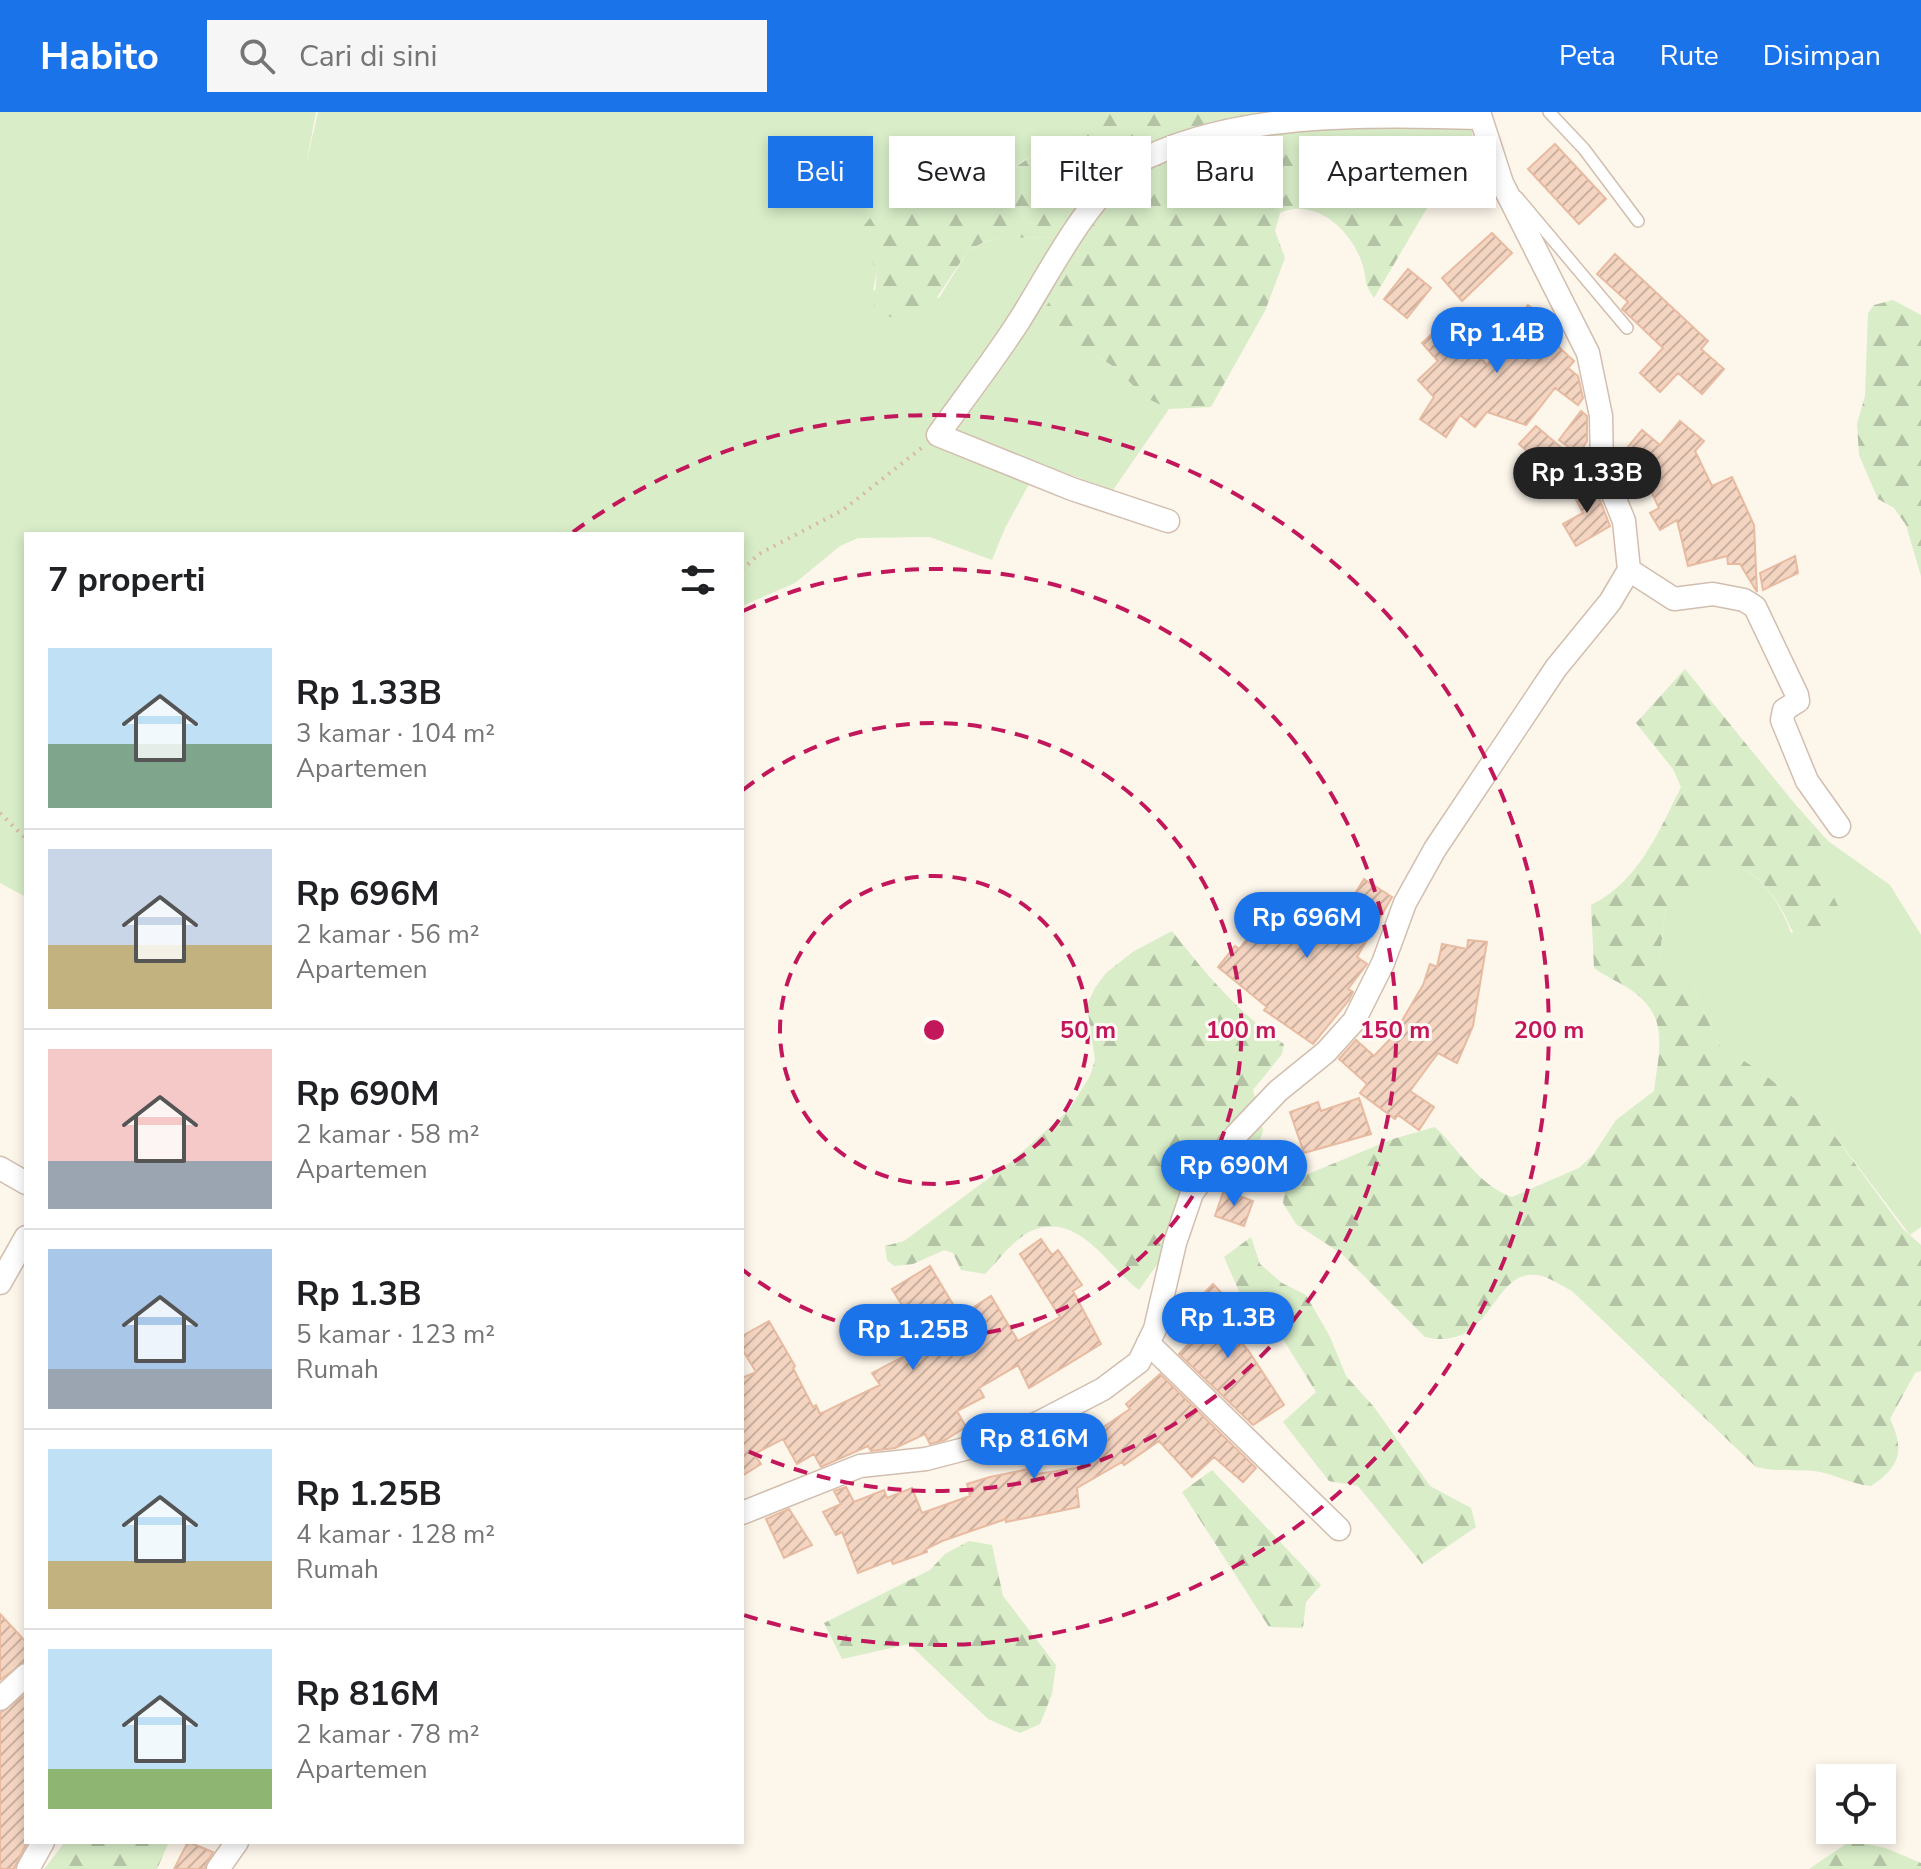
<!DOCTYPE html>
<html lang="id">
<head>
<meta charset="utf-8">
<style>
	:root { --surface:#fff; --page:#f6f6f6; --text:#202124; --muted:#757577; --line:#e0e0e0; --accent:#1a73e8 }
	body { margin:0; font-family:"Nunito Sans",sans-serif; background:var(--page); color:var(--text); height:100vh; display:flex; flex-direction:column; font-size:30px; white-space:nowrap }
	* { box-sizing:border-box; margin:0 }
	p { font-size:26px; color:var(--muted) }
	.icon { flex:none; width:44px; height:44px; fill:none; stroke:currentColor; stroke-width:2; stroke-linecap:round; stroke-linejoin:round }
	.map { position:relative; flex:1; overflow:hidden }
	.details { position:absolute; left:24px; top:420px; width:720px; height:1312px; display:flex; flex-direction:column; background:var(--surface); border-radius:0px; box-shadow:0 4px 12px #0003 }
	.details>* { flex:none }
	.banner { position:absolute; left:768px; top:24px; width:760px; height:72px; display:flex; gap:16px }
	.tools { position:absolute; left:1816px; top:1652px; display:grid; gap:16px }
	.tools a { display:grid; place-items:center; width:80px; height:80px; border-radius:0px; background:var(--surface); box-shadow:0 4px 12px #0003; font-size:40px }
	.price { position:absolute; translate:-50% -68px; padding:0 18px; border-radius:28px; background:var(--accent); color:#fff; font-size:26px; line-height:52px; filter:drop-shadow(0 2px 4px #0008) }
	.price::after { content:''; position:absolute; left:50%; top:48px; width:24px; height:18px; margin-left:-12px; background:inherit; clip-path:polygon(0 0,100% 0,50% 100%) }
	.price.selected { background:#222; color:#fff }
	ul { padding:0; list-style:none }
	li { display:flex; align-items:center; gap:24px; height:200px; padding:0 24px }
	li+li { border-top:2px solid var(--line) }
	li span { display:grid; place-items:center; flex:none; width:224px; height:160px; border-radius:0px; color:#555 }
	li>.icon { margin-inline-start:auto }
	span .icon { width:96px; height:96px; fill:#fffc; stroke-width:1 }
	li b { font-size:34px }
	h2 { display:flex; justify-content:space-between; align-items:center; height:96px; padding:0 24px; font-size:34px }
	.pill { padding:0 28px; border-radius:0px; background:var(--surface); box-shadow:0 4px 12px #0003; font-size:28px; line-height:72px }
	.pill.selected { background:var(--accent); color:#fff }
	header { display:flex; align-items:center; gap:48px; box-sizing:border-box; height:112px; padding:0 40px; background:var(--accent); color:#fff }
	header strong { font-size:38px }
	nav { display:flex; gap:44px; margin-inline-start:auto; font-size:28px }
	.search { width:560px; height:72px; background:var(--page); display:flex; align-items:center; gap:20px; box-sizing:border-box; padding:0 28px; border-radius:0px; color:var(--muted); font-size:30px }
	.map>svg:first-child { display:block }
	.green { fill:#d8edc8 }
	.forest { fill:url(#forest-firs) }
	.building { fill:url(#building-hatch); stroke:#e8bba1; stroke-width:2 }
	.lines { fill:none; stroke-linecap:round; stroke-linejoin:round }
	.lane-casing { stroke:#d2beaf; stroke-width:14 }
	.street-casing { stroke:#d2beaf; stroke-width:25 }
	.path { stroke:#dab8a4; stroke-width:4; stroke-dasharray:2 6; stroke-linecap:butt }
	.lane { stroke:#fff; stroke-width:11 }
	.street { stroke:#fff; stroke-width:22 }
	.ring { fill:none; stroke:#c2185b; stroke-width:4; stroke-dasharray:14 10 }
	.centre { fill:#c2185b; stroke:#fffaf3; stroke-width:4 }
	.ring-label { font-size:24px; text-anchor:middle; font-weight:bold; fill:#c2185b; stroke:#fffaf3; stroke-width:6; stroke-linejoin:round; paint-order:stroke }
</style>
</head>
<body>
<header>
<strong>Habito</strong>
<div class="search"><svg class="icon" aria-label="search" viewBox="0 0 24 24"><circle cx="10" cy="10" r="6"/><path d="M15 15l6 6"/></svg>Cari di sini</div>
<nav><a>Peta</a><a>Rute</a><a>Disimpan</a></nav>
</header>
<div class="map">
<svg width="1921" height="1757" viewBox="0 0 1921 1757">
	<defs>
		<pattern id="forest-firs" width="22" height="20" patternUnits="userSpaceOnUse" patternTransform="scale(2)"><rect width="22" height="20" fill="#d8edc8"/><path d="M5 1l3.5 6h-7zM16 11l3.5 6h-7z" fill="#b4c3a5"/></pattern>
		<pattern id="building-hatch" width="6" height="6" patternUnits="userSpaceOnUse" patternTransform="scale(2)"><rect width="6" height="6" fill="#f4d5c2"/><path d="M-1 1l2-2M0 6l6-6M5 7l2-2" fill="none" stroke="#cbb0a0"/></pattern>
	</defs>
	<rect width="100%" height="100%" fill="#fdf6eb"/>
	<path class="green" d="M0,0H316L306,53L318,0H1092C1070,31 1053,29 1023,49C1012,56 1008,67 999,76C977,97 891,114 859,123L877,159L873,178L939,186L968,139L985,130L1003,126L1060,125L1078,137L1077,146L1040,207L1117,257L1144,285L1169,297L1113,378L1040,352L1005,416L992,448L930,425L858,426L840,434L795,471L742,494V422H26V785L0,771Z
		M1470,0C1475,32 1475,53 1443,69L1412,55L1368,44L1297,38L1276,21Z
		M1828,729L1890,773L1921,823V1115L1910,1123L1826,1012L1764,962L1718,932L1692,871L1659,848L1666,796C1679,784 1692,767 1708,759C1750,737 1780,790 1791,821L1839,796L1812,740Z"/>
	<path class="forest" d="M1092,0H1282L1277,21L1297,38L1368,44L1412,55L1443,69L1374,186C1362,168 1368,168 1362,151C1351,117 1314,85 1280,101L1275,119L1285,146L1265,199L1211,295L1169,297L1144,285L1117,257L1099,245L1046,220L1040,207L1044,198L1077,146L1078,137L1060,125L1003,126L984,130L968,139L927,200L890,205L874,196L877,159L859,123C882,73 931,104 970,91C1001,80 1000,65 1023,50C1052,29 1069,31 1092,0Z
		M1893,188L1921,203V464L1906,413L1894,396L1878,387L1859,343L1857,312L1865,284L1868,201L1874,193Z
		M1685,557L1795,692L1828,729L1813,740L1839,796L1842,815L1826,826L1807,831C1788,819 1792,815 1782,798C1742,730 1712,752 1666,796L1659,848L1692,871L1718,932L1764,962L1826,1012L1903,1117L1921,1133V1259L1915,1261L1890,1307C1905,1338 1900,1355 1871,1374C1851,1372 1834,1362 1815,1359C1795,1357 1777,1360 1756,1355L1572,1179C1562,1174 1548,1164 1537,1163C1491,1157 1493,1241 1425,1225L1342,1142L1296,1112L1283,1091L1286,1071L1393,1027L1435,1015C1462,1040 1476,1072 1512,1085L1579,1056L1593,1043L1616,1008L1654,979C1659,937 1671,903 1628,876C1617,869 1605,864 1594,856L1591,793C1639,769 1658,721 1681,675L1673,657L1636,611Z
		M1172,819C1206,862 1238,901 1284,932L1282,942L1253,978L1263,1019L1257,1037L1231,1052L1203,1061L1161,1147L1139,1178C1107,1154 1079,1098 1031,1119C1015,1126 998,1149 985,1162L961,1158L953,1141L944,1138L913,1152L894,1154L887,1148L885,1134L904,1129L1012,1049L1069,998L1090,964L1095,948L1087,893L1095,876L1106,861L1134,839Z
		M1251,1125L1260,1152L1282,1171L1306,1183L1330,1225L1346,1264L1374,1295L1430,1374L1471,1396L1476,1415L1422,1452L1358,1374L1329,1369L1283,1310L1316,1280L1281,1224L1262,1232L1224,1145Z
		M1212,1358L1321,1473L1306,1490L1303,1516L1269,1515L1182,1380Z
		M969,1429L992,1433L1003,1484L1056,1553L1052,1582L1040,1612L1020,1621L988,1607L909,1532L842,1547L824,1511L930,1458L945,1442Z
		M1852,1728L1888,1737L1921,1751V1757H1809Z
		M65,1730H169L157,1757H44Z"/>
	<path class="building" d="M1555,32L1606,87L1579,112L1528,57Z
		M1492,121L1512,141L1462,189L1442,166Z
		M1615,142L1708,229L1701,237L1724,257L1702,282L1678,261L1660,280L1640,261L1663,236L1622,197L1628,190L1597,162Z
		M1408,157L1431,176L1407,206L1384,187Z
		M1528,193L1555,212L1547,224L1574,249L1568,256L1578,264L1583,286L1578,293L1555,276L1526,313L1487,300L1475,315L1460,303L1446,325L1420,307L1434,285L1418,268L1438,249L1422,231L1446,209L1487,253L1513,221L1510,218Z
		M1581,299L1587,304V329L1581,338L1574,339L1559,328Z
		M1680,309L1704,329L1695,339L1712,374L1732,365L1754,413L1757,480L1740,452H1728L1727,444L1688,454L1677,408L1660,418L1650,401L1659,396L1642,360L1621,343L1642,318L1660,333Z
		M1536,314L1563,337L1552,350L1540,342L1529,341L1519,332Z
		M1592,368L1610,414L1576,434L1563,412L1583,401L1572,380Z
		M1795,444L1798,461L1763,478L1760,461Z
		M1364,767L1392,785L1357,845L1367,852L1348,877L1353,880L1349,888L1313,932L1264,898L1267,895L1218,855L1235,834L1239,837L1261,809L1266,812L1293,781L1334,816Z
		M1468,828L1487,830L1473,914L1457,951L1438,941L1410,979L1434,995L1419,1018L1398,1003L1395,1007L1360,981L1367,972L1339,947L1356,928L1374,944L1393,924L1423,873L1430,852L1437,855L1442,832L1467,837Z
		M1359,986L1371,1022L1304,1041L1290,1000L1318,990L1321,999Z
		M1224,1078L1253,1089L1244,1114L1215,1104Z
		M1041,1127L1052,1143L1058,1138L1082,1173L1073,1179L1101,1232L1029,1276L1018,1253L979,1276L984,1285L957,1299L966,1315L945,1328L930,1332L925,1322L895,1336L871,1339L868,1334L821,1355L814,1342L797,1352L783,1327L754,1342L761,1352L742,1364V1266L756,1260L742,1237V1224L769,1209L795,1254L793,1256L813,1295L816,1293L820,1302L880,1273L872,1261L937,1227L920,1196L908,1203L892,1177L930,1154L960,1204L991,1184L1018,1229L1060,1205L1020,1142Z
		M1213,1172L1234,1194L1221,1207L1248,1238L1284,1293L1253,1313L1179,1242L1201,1219L1184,1202Z
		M1160,1262L1256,1356L1243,1370L1214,1345L1192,1365L1159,1329L1124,1353L1122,1350L1077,1376L1079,1395L1006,1410V1407L942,1429L926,1437L927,1440L893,1452L891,1448L858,1461L842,1420L836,1423L823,1400L841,1392L834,1379L846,1375L854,1390L884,1378L887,1386L912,1376L922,1401L970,1384L967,1372L990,1365L1029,1357L1030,1363L1084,1355L1066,1321L1089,1308L1096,1320L1130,1297L1126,1292Z
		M789,1397L812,1433L784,1446L766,1407Z
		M0,1502L26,1530V1549L0,1568Z
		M26,1582L27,1730L14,1757H0V1601Z
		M188,1730L213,1740L204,1757H174Z"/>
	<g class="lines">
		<g class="lane-casing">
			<path id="lane" d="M1549,0L1584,37L1638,109
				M1517,85L1627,216"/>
		</g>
		<g class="street-casing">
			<path id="street" d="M1533,354L1554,368L1581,351L1602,355
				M1168,409L1072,377L938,323C965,285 994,248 1019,209C1052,157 1084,89 1134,52C1230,0 1367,2 1479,6
				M1629,458L1674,487L1713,482L1744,488L1755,495L1797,583L1798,589L1784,598L1782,608L1807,669L1839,714
				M0,1056L26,1071
				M0,1171L26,1125
				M1148,1231L1339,1417
				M742,1401L860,1354L926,1347L980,1333L1038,1311L1103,1277L1139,1250L1155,1217L1175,1131L1192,1081L1237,1022L1278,979L1326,940L1354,909L1383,851L1405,791L1435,737L1556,556L1610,490L1629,458L1624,409L1602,355L1601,304L1588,241L1502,71L1479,0
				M0,1587L26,1563
				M28,1757L43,1730
				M218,1757L237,1730"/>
		</g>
		<path class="path" d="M742,458L759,442L843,398L924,334
			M0,701L26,727"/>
		<use href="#lane" class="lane"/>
		<use href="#street" class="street"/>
	</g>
	<g class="ring">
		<circle cx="934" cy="918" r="154"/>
		<path d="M743 678A307 307 0 1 1 743 1158"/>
		<path d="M743 499A461 461 0 1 1 743 1337"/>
		<path d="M573 420A615 615 0 1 1 744 1503"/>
	</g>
	<circle cx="934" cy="918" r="12" class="centre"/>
	<g class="ring-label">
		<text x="1088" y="926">50 m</text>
		<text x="1241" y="926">100 m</text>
		<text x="1395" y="926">150 m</text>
		<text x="1549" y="926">200 m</text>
	</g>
</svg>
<div class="tools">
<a><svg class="icon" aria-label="locate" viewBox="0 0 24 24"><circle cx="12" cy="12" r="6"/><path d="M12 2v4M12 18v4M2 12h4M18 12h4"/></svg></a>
</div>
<b class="price" style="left:1497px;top:263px">Rp 1.4B</b>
<b class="price selected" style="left:1587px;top:403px">Rp 1.33B</b>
<b class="price" style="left:1307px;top:848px">Rp 696M</b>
<b class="price" style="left:1234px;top:1096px">Rp 690M</b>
<b class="price" style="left:1228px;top:1248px">Rp 1.3B</b>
<b class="price" style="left:913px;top:1260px">Rp 1.25B</b>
<b class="price" style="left:1034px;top:1369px">Rp 816M</b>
<div class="banner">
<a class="pill selected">Beli</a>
<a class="pill">Sewa</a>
<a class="pill">Filter</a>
<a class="pill">Baru</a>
<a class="pill">Apartemen</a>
</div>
<section class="details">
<h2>7 properti<svg class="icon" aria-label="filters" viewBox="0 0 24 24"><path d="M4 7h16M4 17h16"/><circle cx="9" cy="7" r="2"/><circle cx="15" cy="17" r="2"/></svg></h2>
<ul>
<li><span style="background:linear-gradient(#bfe0f5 60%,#7fa58c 0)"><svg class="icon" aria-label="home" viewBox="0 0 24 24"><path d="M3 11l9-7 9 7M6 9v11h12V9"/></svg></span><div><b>Rp 1.33B</b><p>3 kamar · 104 m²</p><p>Apartemen</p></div></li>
<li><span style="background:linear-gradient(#c9d6e8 60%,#c2b280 0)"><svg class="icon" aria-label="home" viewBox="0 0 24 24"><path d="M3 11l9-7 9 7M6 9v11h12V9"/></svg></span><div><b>Rp 696M</b><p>2 kamar · 56 m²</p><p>Apartemen</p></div></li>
<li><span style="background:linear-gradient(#f6c9c9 70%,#9aa5b1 0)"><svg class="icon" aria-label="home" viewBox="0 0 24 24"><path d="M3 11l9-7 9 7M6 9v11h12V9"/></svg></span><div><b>Rp 690M</b><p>2 kamar · 58 m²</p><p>Apartemen</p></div></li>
<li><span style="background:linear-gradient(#a9c7e8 75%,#9aa5b1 0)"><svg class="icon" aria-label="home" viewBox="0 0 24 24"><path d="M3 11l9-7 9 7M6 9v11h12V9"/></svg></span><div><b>Rp 1.3B</b><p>5 kamar · 123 m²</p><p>Rumah</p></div></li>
<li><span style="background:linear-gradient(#bfe0f5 70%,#c2b280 0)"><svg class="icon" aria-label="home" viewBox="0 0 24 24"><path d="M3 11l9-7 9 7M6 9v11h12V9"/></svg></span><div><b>Rp 1.25B</b><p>4 kamar · 128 m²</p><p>Rumah</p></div></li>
<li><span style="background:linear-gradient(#bfe0f5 75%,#8fb573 0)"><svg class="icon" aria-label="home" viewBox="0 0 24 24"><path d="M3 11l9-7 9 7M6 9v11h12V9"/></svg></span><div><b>Rp 816M</b><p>2 kamar · 78 m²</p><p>Apartemen</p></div></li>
</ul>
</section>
</div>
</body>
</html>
